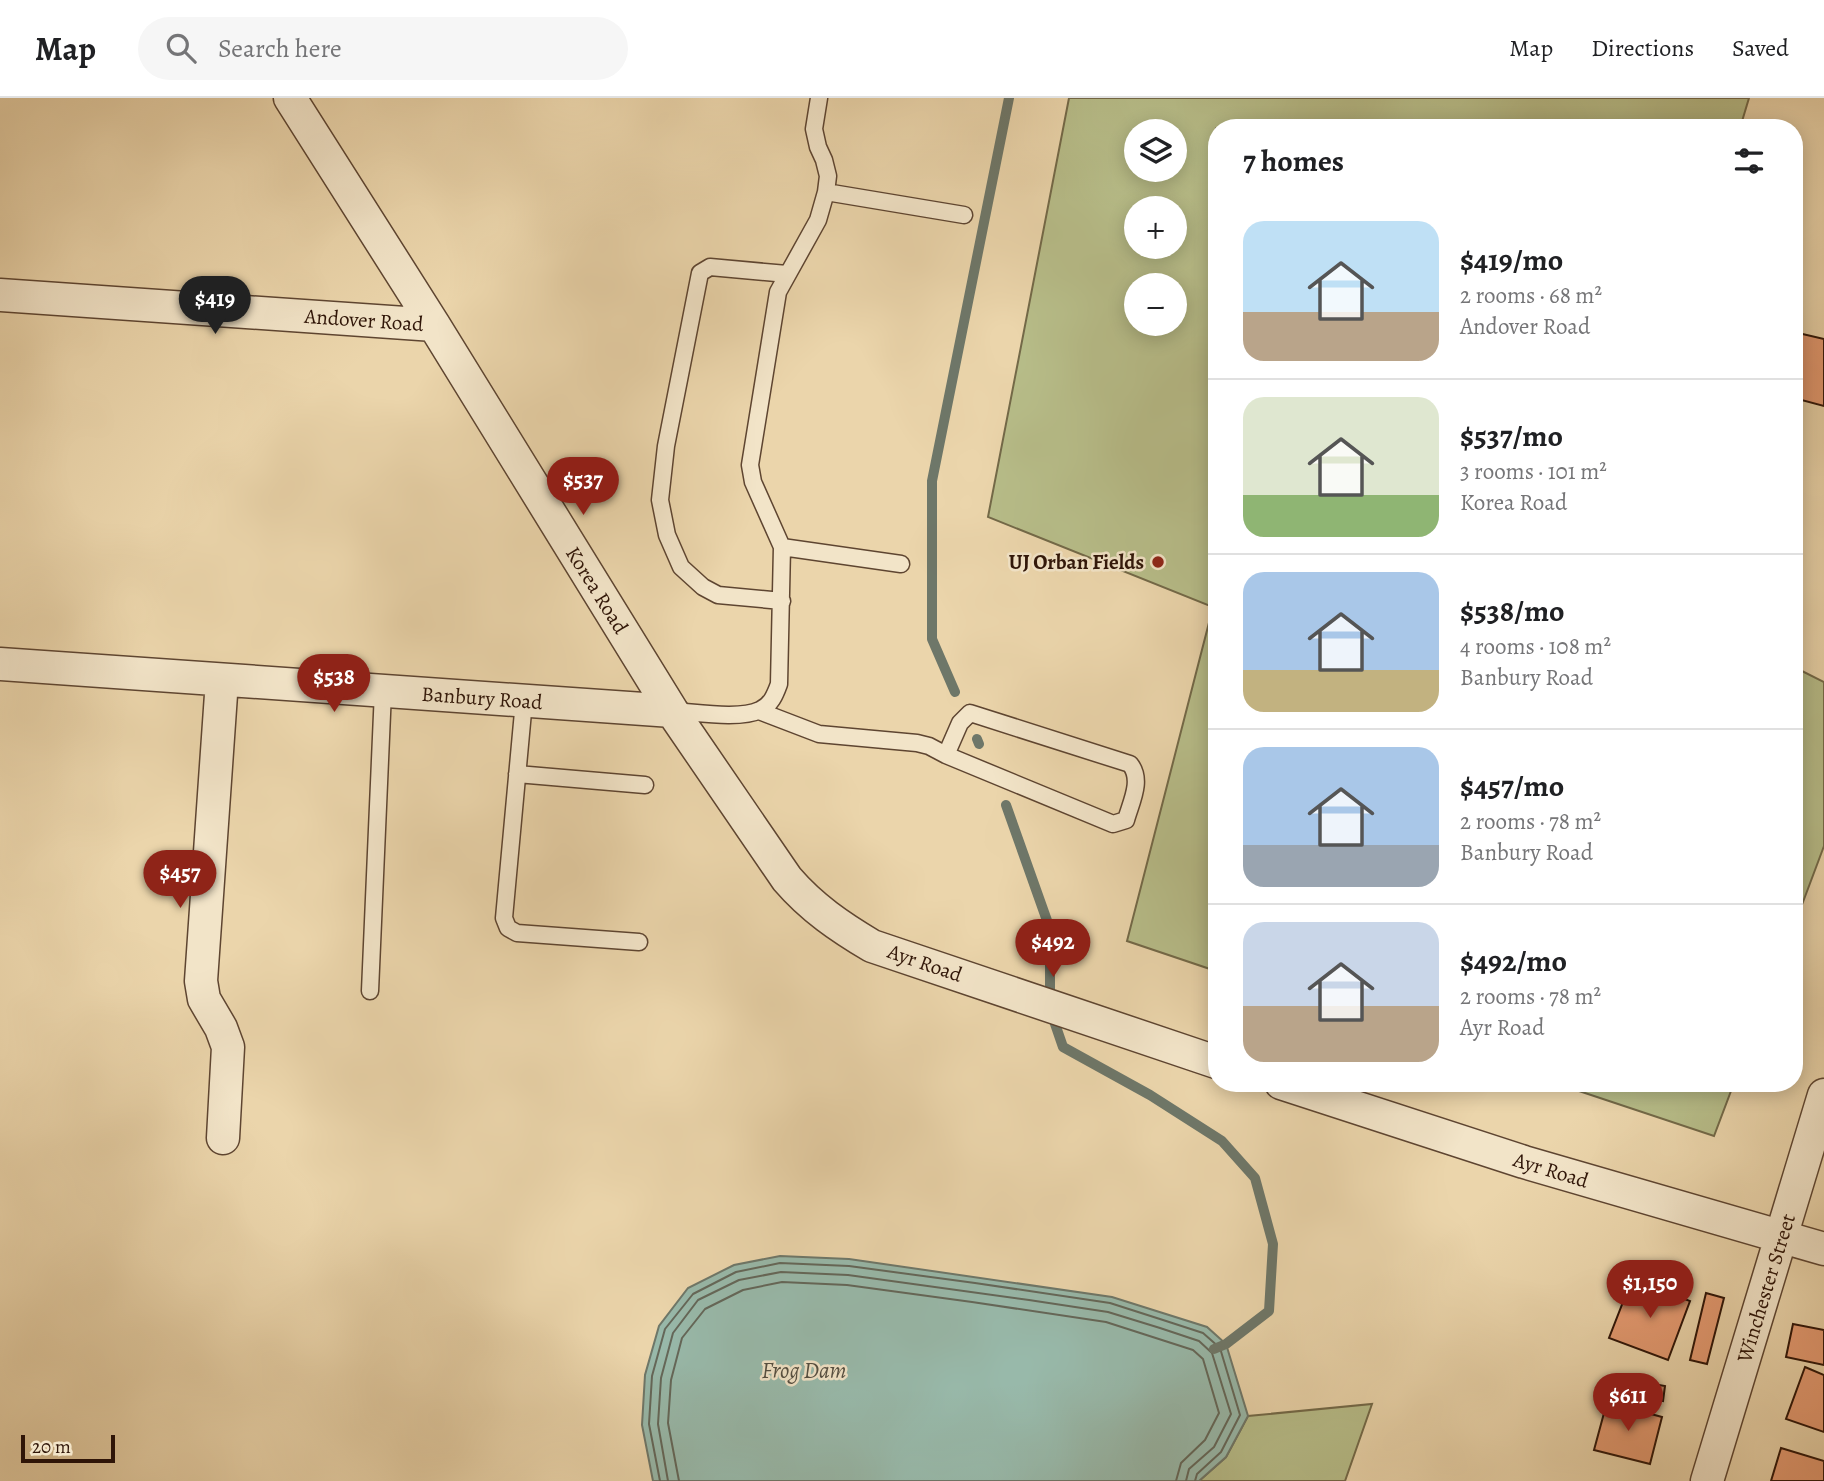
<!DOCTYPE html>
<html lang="en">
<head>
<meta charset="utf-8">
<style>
	:root { --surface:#fff; --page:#f6f6f6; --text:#202124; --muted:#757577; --line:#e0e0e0; --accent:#8f2418 }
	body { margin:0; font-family:Alegreya,serif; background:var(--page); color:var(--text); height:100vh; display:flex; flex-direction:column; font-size:26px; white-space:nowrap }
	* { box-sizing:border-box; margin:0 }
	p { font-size:23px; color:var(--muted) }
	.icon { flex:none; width:38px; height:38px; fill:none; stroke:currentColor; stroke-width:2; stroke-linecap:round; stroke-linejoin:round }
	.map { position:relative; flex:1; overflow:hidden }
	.side { position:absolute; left:1208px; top:21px; width:595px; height:973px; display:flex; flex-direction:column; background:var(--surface); border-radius:28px; box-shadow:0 4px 18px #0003 }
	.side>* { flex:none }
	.controls { position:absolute; left:1124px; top:21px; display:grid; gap:14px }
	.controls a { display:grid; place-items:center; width:63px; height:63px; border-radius:50%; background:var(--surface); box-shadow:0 4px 18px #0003; font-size:35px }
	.scale { position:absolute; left:21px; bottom:18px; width:94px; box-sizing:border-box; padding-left:7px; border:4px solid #2f1508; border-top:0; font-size:19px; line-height:24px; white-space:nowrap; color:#2f1508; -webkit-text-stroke:5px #f2e4c8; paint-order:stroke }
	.price { position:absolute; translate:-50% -60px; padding:0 16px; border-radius:24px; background:var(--accent); color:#fff; font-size:23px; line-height:46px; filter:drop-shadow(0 2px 4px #0008) }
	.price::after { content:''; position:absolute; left:50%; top:42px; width:21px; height:16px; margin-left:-10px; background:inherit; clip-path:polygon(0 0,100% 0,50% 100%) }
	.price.on { background:#222; color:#fff }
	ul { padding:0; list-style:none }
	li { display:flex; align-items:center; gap:21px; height:175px; padding:0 35px }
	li+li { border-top:2px solid var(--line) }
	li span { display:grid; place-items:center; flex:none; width:196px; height:140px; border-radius:21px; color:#555 }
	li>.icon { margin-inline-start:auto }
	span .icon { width:84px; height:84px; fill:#fffc; stroke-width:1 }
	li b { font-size:30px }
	h2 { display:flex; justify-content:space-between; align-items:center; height:84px; padding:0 35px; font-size:30px }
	header { display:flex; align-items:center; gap:42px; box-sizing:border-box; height:98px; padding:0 35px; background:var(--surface); border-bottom:2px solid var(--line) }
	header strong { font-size:33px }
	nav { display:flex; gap:38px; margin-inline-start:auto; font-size:24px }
	.search { width:490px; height:63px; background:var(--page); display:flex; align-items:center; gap:18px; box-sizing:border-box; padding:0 24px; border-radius:38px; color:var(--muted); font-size:26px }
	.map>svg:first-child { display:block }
	.green { fill:#b7bd89; stroke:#736948; stroke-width:2; fill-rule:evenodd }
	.water { fill:#98b9aa; stroke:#6e7769; stroke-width:2 }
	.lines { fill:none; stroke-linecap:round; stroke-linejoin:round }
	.shore { stroke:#646759; stroke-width:2 }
	.stream { stroke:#6e7769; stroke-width:10 }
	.building { fill:#e49a71; stroke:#2f1508; stroke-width:2 }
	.service-casing { stroke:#5e4531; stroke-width:19 }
	.minor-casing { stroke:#5e4531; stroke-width:35 }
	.service { stroke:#f2e4c8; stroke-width:16 }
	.minor { stroke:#f2e4c8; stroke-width:32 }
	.poi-dot { fill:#8f2418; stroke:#f2e4c8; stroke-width:2.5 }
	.labels { text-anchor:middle; stroke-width:5; stroke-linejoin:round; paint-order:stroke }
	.street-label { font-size:21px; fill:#2f1508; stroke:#f2e4c8 }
	.poi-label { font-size:21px; font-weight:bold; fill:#2f1508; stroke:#f2e4c8; text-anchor:end }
	.water-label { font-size:23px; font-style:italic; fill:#544e41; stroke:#f2e4c8 }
</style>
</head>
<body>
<header>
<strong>Map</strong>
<div class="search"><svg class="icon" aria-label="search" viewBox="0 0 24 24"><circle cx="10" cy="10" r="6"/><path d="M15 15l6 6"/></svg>Search here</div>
<nav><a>Map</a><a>Directions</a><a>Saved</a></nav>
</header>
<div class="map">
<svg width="1824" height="1383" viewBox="0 0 1824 1383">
	<rect width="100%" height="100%" fill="#ebd5ab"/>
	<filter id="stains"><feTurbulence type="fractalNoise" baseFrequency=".00286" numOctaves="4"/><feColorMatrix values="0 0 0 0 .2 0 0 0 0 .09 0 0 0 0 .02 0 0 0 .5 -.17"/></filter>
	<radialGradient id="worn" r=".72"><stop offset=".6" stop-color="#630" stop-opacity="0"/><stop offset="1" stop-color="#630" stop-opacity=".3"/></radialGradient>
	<path class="green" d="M1069,0H1749L1740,30H1216V873L1127,843L1213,509L988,419ZM1174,33V72H1136V33ZM1174,110V149H1136V110ZM1136,187H1174V226H1136Z
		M1794,569L1824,584V748L1794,828Z
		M1555,985H1734L1714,1038Z
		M1372,1306L1345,1383H1199L1226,1359L1248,1318Z"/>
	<path class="water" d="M780,1158L849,1161L1112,1199L1207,1229L1226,1246L1248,1318L1226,1359L1199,1383H653L642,1327L645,1277L659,1228L688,1190L734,1167Z"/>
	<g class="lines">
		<path class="shore" d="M660,1383L649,1326L652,1278L665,1231L693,1196L736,1174L780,1165L849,1168L975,1185L1110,1205L1163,1222L1203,1235L1220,1250L1240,1317L1221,1354L1197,1376L1195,1383
			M668,1383L658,1326L661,1280L673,1235L698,1202L739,1182L781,1174L848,1177L1029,1202L1108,1214L1160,1230L1199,1243L1212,1255L1231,1316L1214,1349L1189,1371L1186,1383
			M679,1383L668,1325L671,1282L682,1240L705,1211L743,1192L782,1184L847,1187L972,1204L1106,1224L1193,1252L1203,1261L1219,1315L1205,1342L1181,1365L1176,1383"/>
		<path class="stream" d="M955,594L932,541V383L1009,0
			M977,641L979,646
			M1006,707L1050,831V902
			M1052,917L1063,949L1150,997L1222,1043L1255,1080L1273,1146L1269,1213L1226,1246L1214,1251"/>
	</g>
	<path class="building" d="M1794,234L1824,241V308L1794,300Z
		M1632,1181L1690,1203L1668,1262L1609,1240Z
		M1706,1195L1724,1200L1707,1266L1690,1262Z
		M1793,1226L1824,1232V1267L1786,1259Z
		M1805,1269L1824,1277V1334L1786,1321Z
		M1625,1279L1640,1282L1638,1297L1623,1294Z
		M1642,1284L1665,1288L1663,1303L1640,1299Z
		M1607,1304L1662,1319L1650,1366L1594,1352Z
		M1781,1350L1824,1363V1383H1771Z"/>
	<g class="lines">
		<g class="service-casing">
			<path id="service" d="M826,94L964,117
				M782,449L901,466
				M782,503L718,497L703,489L681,469L667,437L660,402L666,348L700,175L710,169L787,176
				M524,603L504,820L508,830L517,835L639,844
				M672,613C694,614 740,622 760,612C771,607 775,597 779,586L782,449L753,384L750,367L778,194L818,122L826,94L828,78L824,62L818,49L814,31L819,0
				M759,613L819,636L917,645L929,648L946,657L1113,726L1126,722C1131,704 1143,682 1130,666L970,615L960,625L946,657
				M517,676L645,687
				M370,893L383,593"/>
		</g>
		<g class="minor-casing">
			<path id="minor" d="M290,0L434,227L672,613L787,781C812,810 840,829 872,848L1216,964
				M0,197L434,227
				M0,566L672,613
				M222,582L201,883L204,901L221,930L228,949L223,1040
				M1281,985L1524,1064L1824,1151
				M1707,1383L1824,997"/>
		</g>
		<use href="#service" class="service"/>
		<use href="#minor" class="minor"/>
	</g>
	<circle class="poi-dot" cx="1158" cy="464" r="7"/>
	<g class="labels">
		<g class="street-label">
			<text transform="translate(364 222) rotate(4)" y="7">Andover Road</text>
			<text transform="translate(597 492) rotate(58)" y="7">Korea Road</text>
			<text transform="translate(482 600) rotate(4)" y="7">Banbury Road</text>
			<text transform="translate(925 865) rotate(19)" y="7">Ayr Road</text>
			<text transform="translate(1551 1072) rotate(17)" y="7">Ayr Road</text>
			<text transform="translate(1766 1190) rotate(-73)" y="7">Winchester Street</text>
		</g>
		<g class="poi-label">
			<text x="1144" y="471">UJ Orban Fields</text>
		</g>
		<g class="water-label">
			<text x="804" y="1280">Frog Dam</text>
		</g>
	</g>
	<rect width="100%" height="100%" filter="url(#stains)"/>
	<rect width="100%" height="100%" fill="url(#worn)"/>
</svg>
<div class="controls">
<a><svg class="icon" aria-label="layers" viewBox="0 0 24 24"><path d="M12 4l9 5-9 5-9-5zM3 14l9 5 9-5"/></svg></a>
<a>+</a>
<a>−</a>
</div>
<div class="scale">20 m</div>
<b class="price on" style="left:215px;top:238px">$419</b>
<b class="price" style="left:583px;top:419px">$537</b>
<b class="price" style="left:334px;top:616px">$538</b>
<b class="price" style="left:180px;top:812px">$457</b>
<b class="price" style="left:1053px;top:881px">$492</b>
<b class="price" style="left:1650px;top:1222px">$1,150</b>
<b class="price" style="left:1628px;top:1335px">$611</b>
<section class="side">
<h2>7 homes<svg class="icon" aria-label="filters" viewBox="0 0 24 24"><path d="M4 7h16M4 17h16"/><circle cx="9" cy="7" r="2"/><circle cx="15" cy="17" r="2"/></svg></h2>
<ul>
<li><span style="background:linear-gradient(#bfe0f5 65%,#b9a48a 0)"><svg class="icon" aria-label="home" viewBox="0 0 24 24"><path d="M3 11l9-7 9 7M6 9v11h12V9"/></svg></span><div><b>$419/mo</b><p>2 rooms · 68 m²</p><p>Andover Road</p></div></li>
<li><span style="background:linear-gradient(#dfe7d0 70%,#8fb573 0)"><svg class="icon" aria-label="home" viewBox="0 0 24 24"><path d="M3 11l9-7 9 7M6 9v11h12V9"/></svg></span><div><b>$537/mo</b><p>3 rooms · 101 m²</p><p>Korea Road</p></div></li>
<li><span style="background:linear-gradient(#a9c7e8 70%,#c2b280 0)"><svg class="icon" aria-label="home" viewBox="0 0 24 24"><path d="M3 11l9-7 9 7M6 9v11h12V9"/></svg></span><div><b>$538/mo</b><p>4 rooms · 108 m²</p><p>Banbury Road</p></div></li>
<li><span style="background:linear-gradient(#a9c7e8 70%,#9aa5b1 0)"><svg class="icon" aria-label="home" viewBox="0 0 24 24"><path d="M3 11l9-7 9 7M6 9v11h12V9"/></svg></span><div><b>$457/mo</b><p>2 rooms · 78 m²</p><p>Banbury Road</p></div></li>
<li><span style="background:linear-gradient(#c9d6e8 60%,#b9a48a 0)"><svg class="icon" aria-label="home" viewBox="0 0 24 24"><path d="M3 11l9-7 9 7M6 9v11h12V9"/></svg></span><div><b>$492/mo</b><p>2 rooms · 78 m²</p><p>Ayr Road</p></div></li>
</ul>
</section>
</div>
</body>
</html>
